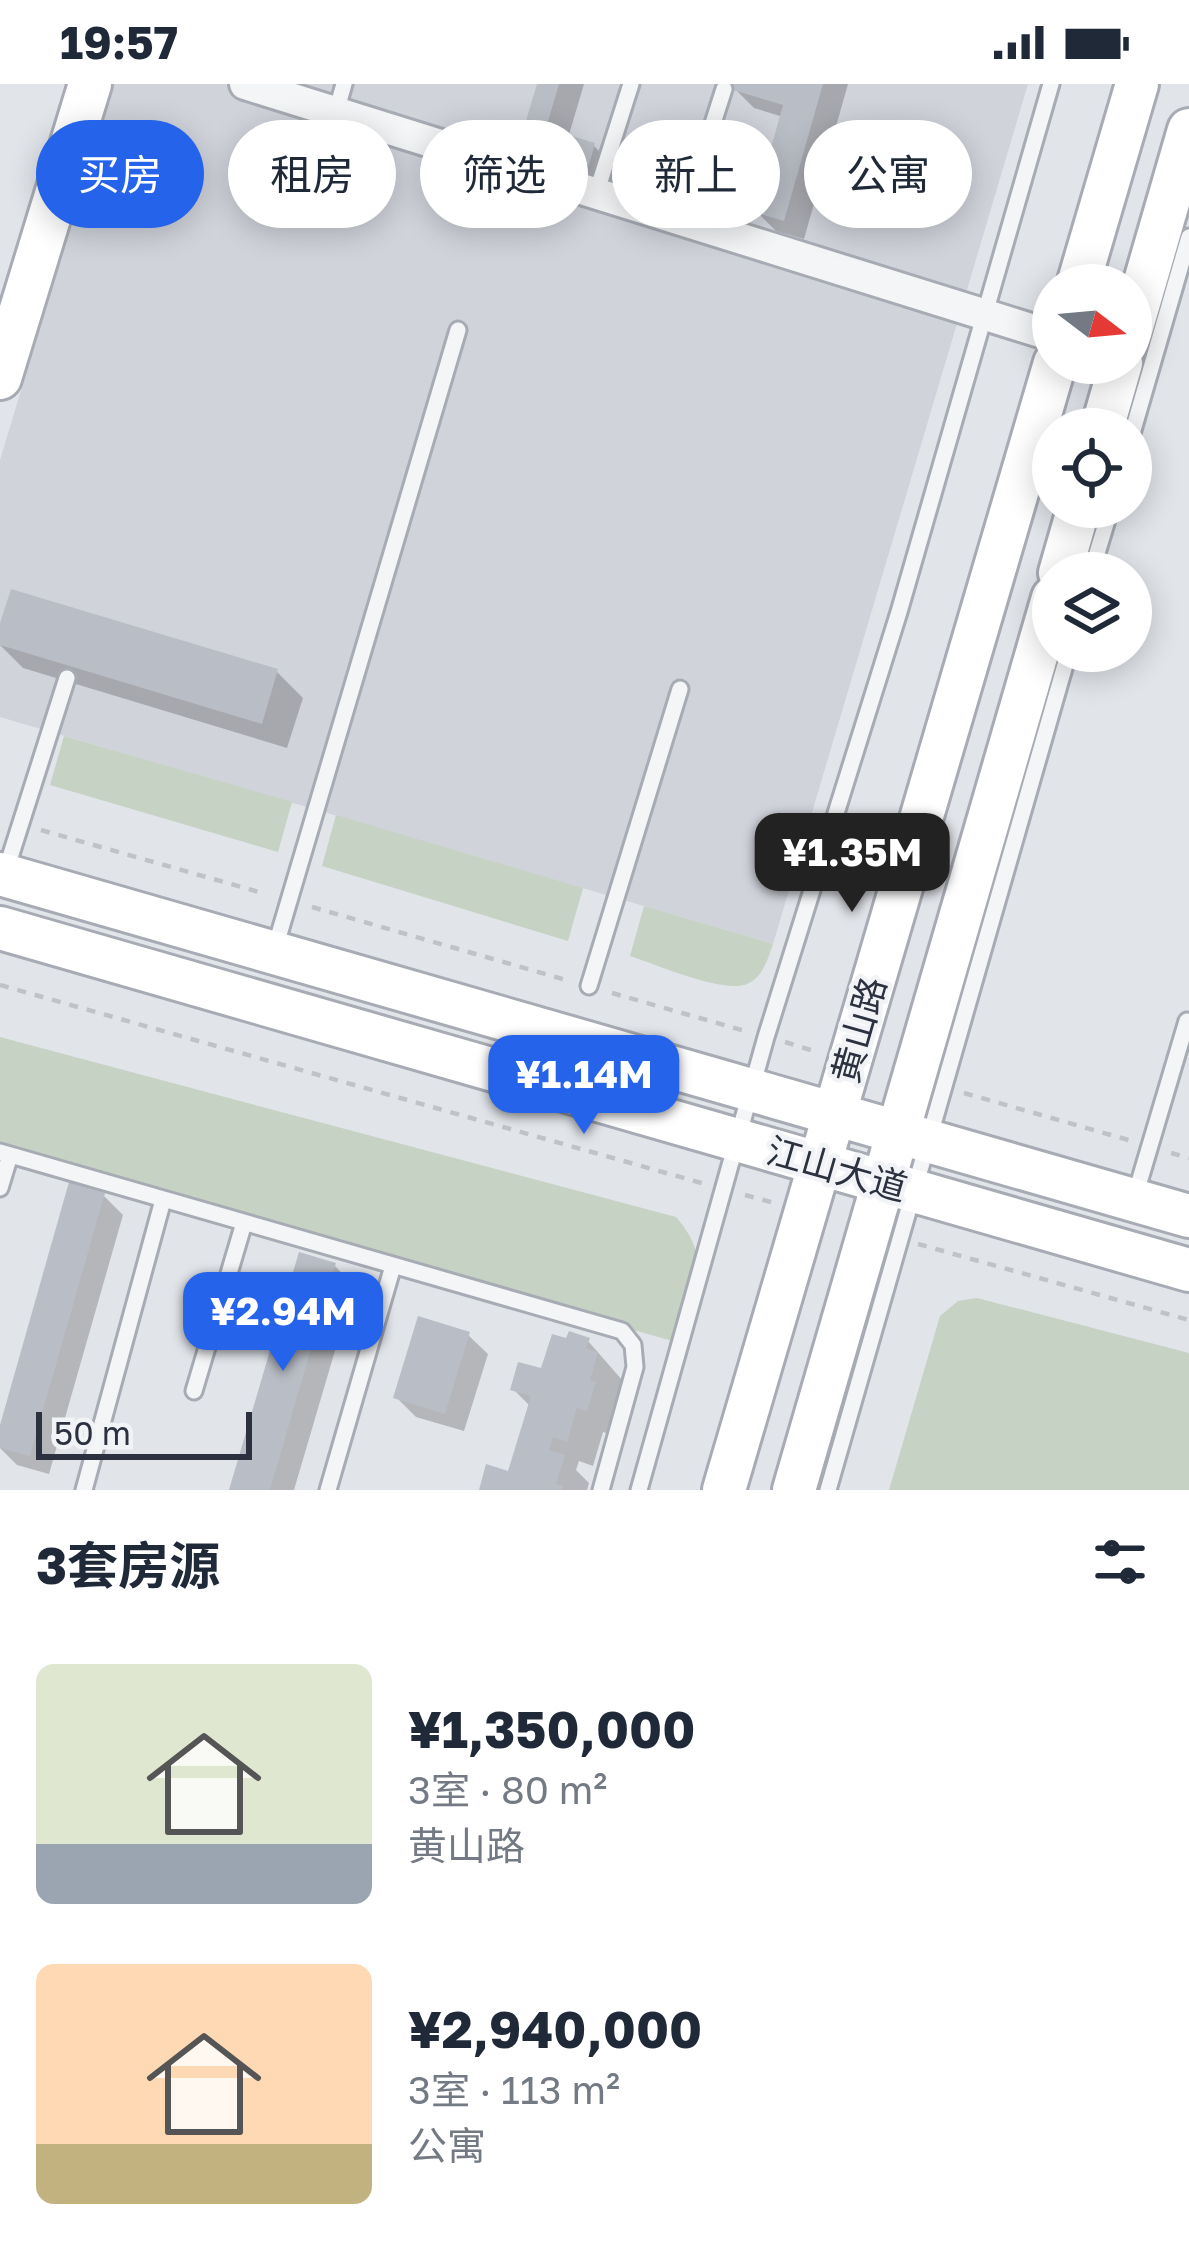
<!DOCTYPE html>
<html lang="zh">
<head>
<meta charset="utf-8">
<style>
	:root { --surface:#fff; --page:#f2f2f3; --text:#1f2937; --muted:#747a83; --accent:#2563eb }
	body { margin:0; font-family:"Golos Text","Noto Sans SC",sans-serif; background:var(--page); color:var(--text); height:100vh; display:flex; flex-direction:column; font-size:45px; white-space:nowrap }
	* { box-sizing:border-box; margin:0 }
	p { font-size:39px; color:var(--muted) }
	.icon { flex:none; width:66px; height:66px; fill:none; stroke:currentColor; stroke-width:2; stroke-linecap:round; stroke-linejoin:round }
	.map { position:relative; height:1406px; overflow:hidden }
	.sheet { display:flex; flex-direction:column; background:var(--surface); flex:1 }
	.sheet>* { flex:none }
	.banner { position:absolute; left:36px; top:36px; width:1119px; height:108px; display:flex; gap:24px }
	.needle { width:78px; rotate:106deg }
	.buttons { position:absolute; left:1032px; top:180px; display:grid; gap:24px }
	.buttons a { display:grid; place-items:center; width:120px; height:120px; border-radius:50%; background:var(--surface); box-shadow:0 6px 30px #0003; font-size:60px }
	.scale { position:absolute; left:36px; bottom:30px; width:216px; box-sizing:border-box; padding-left:12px; border:6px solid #2b313f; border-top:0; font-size:33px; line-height:42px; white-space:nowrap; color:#2b313f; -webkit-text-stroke:9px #f1f3f6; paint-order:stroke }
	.price { position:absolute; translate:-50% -102px; padding:0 27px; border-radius:24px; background:var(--accent); color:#fff; font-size:39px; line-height:78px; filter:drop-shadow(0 3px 6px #0008) }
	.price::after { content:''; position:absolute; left:50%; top:72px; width:36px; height:27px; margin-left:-18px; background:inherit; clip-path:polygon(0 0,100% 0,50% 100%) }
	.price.active { background:#222; color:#fff }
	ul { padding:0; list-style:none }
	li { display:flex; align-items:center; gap:36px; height:300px; padding:0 36px }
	li span { display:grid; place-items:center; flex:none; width:336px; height:240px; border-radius:18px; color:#555 }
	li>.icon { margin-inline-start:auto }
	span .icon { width:144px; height:144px; fill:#fffc; stroke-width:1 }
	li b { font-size:51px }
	h2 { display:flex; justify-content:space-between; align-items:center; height:144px; padding:0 36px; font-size:51px }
	.chip { padding:0 42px; border-radius:54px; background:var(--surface); box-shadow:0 6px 30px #0003; font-size:42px; line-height:108px }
	.chip.active { background:var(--accent); color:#fff }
	.status { display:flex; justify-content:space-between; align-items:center; height:84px; padding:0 60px; background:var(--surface); direction:ltr }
	.status svg { height:33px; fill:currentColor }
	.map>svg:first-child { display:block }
	.built { fill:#d0d3da }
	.green { fill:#c6d2c3 }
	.shadow { fill:#0003 }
	.building { fill:#b9bdc5 }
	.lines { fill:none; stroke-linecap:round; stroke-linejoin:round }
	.lane-casing { stroke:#a7abb3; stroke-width:21 }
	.street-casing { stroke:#a7abb3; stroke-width:36 }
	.secondary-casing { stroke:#a7abb3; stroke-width:48 }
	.path { stroke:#c0c2c7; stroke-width:4.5; stroke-dasharray:9 9; stroke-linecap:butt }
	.lane { stroke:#f4f5f7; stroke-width:15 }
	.street { stroke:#f4f5f7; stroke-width:30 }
	.secondary { stroke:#fff; stroke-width:42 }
	.labels { text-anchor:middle; stroke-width:9; stroke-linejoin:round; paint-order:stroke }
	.street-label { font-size:36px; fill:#2b313f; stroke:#f1f3f6 }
</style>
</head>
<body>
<div class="status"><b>19:57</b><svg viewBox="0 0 49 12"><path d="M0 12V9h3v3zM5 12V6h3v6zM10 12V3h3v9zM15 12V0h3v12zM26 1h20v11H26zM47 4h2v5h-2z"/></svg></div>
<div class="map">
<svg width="1189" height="1406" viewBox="0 0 1189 1406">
	<rect width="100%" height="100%" fill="#e1e4e9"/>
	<path class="built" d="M114,0H1028L773,860L0,633V376Z"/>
	<path class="green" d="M64,652L292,718L278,768L50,701Z
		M336,731L583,804L568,857L322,782Z
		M644,822L773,860C768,874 764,891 749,899C727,912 656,880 630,872Z
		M0,953L676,1133C714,1176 696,1210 683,1260L0,1067Z
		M977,1214L1189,1269V1406H889L940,1232L958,1217Z"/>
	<path class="shadow" d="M540,0H584L568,54L594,62L613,81L608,99L542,79L522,59Z
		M735,0H848L804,155L776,147L756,127L783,33L754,24L734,4Z
		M0,549L277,588L303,614L287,664L23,584L0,561Z
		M104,1112L123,1131L49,1390L17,1381L0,1364V1352Z
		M335,1182L354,1202L294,1406H232Z
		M468,1251L488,1270L464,1347L416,1333L397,1314Z
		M588,1257L623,1297L613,1351L603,1348L593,1382L579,1377L576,1386L589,1399L587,1406H482L510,1390L531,1323L513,1305Z"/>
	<path class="building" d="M537,0H559L546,44L595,59L589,81L519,60Z
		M732,0H823L784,137L753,128L783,21L730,5Z
		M11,505L278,585L262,640L0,561V539Z
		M69,1098L105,1109L30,1372L0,1364V1341Z
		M299,1168L336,1179L270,1406H229Z
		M418,1232L470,1248L445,1330L393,1314Z
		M569,1247L590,1254L586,1264L598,1268L590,1296L596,1298L587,1327L577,1324L567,1358L553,1353L549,1366L565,1371L556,1400L563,1402L562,1406H479L486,1380L508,1387L531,1312L510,1306L518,1278L541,1284L552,1250L566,1254Z"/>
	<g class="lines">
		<g class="lane-casing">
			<path id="lane" d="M336,28L344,0
				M596,110L631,0
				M682,136L724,5
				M1131,353L1189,153
				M1091,489L1111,423
				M6,786L67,594
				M275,864L458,246
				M589,902L680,605
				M0,1068L622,1247L633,1261L635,1283L601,1406
				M0,1104L10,1071
				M1135,1112L1187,937
				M194,1307L244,1139
				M84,1406L163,1116
				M328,1406L393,1182
				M639,1406L766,953L899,528L1051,0
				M828,1406L1069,567"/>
		</g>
		<g class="street-casing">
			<path id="street" d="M245,0L1053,252"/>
		</g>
		<g class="secondary-casing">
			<path id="secondary" d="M1078,201L1137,0
				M1131,246L1189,46
				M0,294L90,0
				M1102,345L1121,279
				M1060,489L1079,423
				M0,790L1189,1132
				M0,844L1189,1186
				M724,1406L1055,279
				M794,1406L1053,514"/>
		</g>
		<path class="path" d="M41,746L266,810
			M312,823L566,896
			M0,901L705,1100
			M612,909L745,947
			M785,958L814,967
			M964,1009L1132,1057
			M1171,1069L1189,1074
			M745,1111L774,1119
			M918,1160L1189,1236"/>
		<use href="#lane" class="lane"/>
		<use href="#street" class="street"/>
		<use href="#secondary" class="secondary"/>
	</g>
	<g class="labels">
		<g class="street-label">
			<text transform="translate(859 946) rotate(-74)" y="13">黄山路</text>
			<text transform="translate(837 1085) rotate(16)" y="13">江山大道</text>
		</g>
	</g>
</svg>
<div class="buttons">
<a><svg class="needle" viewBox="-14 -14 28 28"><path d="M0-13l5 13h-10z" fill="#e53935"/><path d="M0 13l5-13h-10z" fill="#747a83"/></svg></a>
<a><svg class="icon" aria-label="locate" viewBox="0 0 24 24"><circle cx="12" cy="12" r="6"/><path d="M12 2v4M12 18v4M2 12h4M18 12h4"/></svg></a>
<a><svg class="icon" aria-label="layers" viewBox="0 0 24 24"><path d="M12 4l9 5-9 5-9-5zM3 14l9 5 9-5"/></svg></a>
</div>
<div class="scale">50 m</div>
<b class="price active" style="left:852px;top:831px">¥1.35M</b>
<b class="price" style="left:584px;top:1053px">¥1.14M</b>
<b class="price" style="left:283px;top:1290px">¥2.94M</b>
<div class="banner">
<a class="chip active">买房</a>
<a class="chip">租房</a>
<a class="chip">筛选</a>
<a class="chip">新上</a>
<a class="chip">公寓</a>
</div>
</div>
<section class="sheet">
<h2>3套房源<svg class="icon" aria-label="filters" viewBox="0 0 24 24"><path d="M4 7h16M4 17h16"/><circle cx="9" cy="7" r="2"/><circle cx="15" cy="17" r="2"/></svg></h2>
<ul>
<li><span style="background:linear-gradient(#dfe7d0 75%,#9aa5b1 0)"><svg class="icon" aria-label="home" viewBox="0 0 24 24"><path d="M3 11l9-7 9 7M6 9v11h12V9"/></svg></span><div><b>¥1,350,000</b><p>3室 · 80 m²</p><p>黄山路</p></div></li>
<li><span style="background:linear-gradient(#ffd9b3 75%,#c2b280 0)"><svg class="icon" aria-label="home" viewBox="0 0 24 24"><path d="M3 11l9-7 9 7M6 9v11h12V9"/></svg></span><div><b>¥2,940,000</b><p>3室 · 113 m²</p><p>公寓</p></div></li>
</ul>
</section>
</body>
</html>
